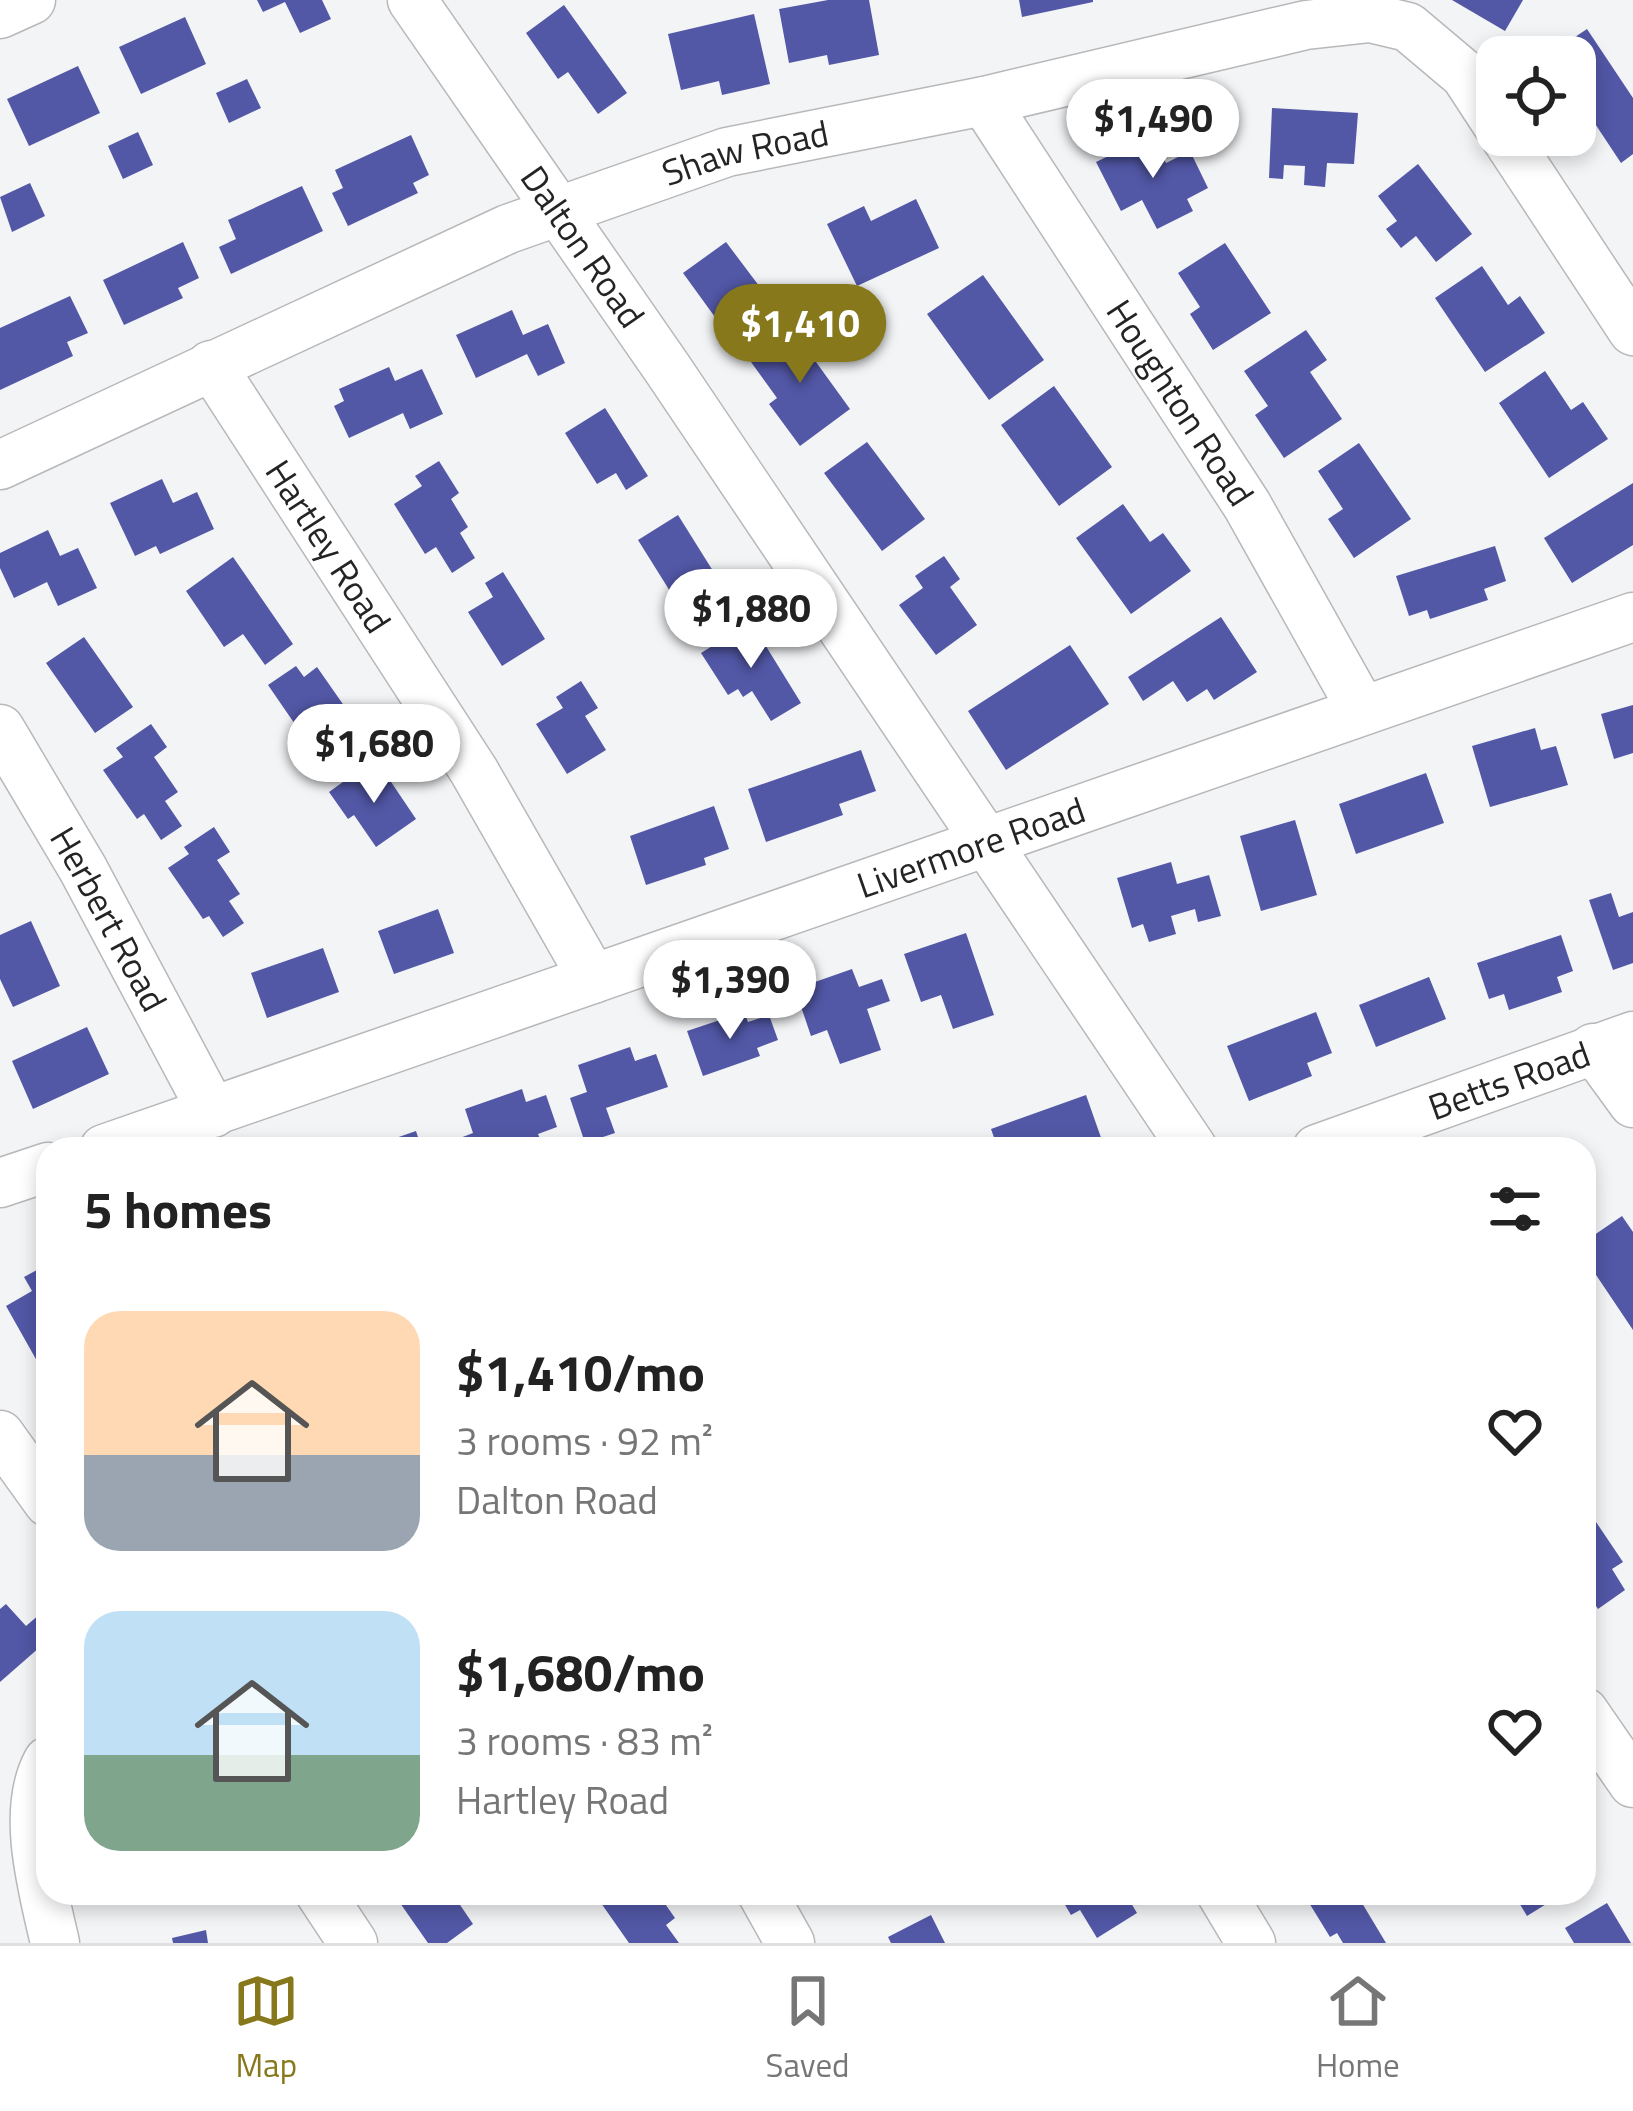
<!DOCTYPE html>
<html lang="en">
<head>
<meta charset="utf-8">
<style>
	:root { --surface:#fff; --page:#f6f6f6; --text:#222; --muted:#767676; --line:#e0e0e0; --accent:#88781c }
	body { margin:0; font-family:"Titillium Web",sans-serif; background:var(--page); color:var(--text); height:100vh; display:flex; flex-direction:column; font-size:45px; white-space:nowrap }
	* { box-sizing:border-box; margin:0 }
	p { font-size:39px; color:var(--muted) }
	.icon { flex:none; width:66px; height:66px; fill:none; stroke:currentColor; stroke-width:2; stroke-linecap:round; stroke-linejoin:round }
	.map { position:relative; flex:1; overflow:hidden }
	.details { position:absolute; left:36px; top:1137px; width:1560px; height:768px; display:flex; flex-direction:column; background:var(--surface); border-radius:36px; box-shadow:0 6px 18px #0003 }
	.details>* { flex:none }
	.buttons { position:absolute; left:1476px; top:36px; display:grid; gap:24px }
	.buttons a { display:grid; place-items:center; width:120px; height:120px; border-radius:24px; background:var(--surface); box-shadow:0 6px 18px #0003; font-size:60px }
	.price { position:absolute; translate:-50% -102px; padding:0 27px; border-radius:42px; background:#fff; color:#222; font-size:39px; line-height:78px; filter:drop-shadow(0 3px 6px #0008) }
	.price::after { content:''; position:absolute; left:50%; top:72px; width:36px; height:27px; margin-left:-18px; background:inherit; clip-path:polygon(0 0,100% 0,50% 100%) }
	.price.selected { background:var(--accent); color:#fff }
	ul { padding:0; list-style:none }
	li { display:flex; align-items:center; gap:36px; height:300px; padding:0 48px }
	li span { display:grid; place-items:center; flex:none; width:336px; height:240px; border-radius:36px; color:#555 }
	li>.icon { margin-inline-start:auto }
	span .icon { width:144px; height:144px; fill:#fffc; stroke-width:1 }
	li b { font-size:51px }
	h2 { display:flex; justify-content:space-between; align-items:center; height:144px; padding:0 48px; font-size:51px }
	.dock { display:flex; justify-content:space-around; align-items:center; height:168px; border-top:3px solid var(--line); background:var(--surface); font-size:33px; color:var(--muted) }
	.dock a { display:grid; justify-items:center; gap:6px }
	.dock .selected { color:var(--accent) }
	.map>svg:first-child { display:block }
	.building { fill:#5257a6 }
	.lines { fill:none; stroke-linecap:round; stroke-linejoin:round }
	.minor-casing { stroke:#b8b8bb; stroke-width:51 }
	.minor { stroke:#fff; stroke-width:48 }
	.labels { text-anchor:middle; stroke-width:12; stroke-linejoin:round; paint-order:stroke }
	.street-label { font-size:36px; fill:#242425; stroke:#f3f4f6 }
</style>
</head>
<body>
<div class="map">
<svg width="1633" height="1943" viewBox="0 0 1633 1943">
	<rect width="100%" height="100%" fill="#f3f4f6"/>
	<path class="building" d="M257,0H322L331,19L300,33L285,2L263,12Z
		M828,0H869L879,55L829,65L827,55L789,63L779,9Z
		M1019,0H1093V2L1022,17Z
		M1452,0H1523L1505,31Z
		M564,5L627,93L598,114L568,72L558,79L526,33Z
		M754,14L770,84L722,95L719,81L681,90L668,34Z
		M185,17L206,64L141,94L119,47Z
		M1587,29L1633,98V154L1621,163L1580,101L1575,105V57H1545Z
		M78,66L100,113L29,146L7,99Z
		M247,79L261,108L229,123L216,93Z
		M1272,108L1358,113L1354,164L1327,163L1325,187L1304,185L1305,166L1284,165L1283,179L1269,178Z
		M138,132L153,165L123,179L108,146Z
		M411,135L429,175L413,183L418,193L348,226L332,193L343,188L335,170Z
		M1152,135L1166,163L1190,151L1208,188L1187,199L1193,211L1157,229L1142,200L1121,211L1096,162Z
		M1418,164L1472,234L1436,262L1416,236L1401,248L1386,229L1397,221L1378,196Z
		M30,183L45,216L12,232L0,197Z
		M302,186L323,231L231,274L219,247L236,239L228,220Z
		M916,199L939,248L857,286L827,224L864,206L871,221Z
		M183,242L199,278L178,288L183,298L124,325L103,280Z
		M726,242L772,303L728,335L683,273Z
		M1225,243L1271,313L1213,350L1190,314L1200,307L1178,273Z
		M1482,266L1508,305L1520,296L1545,333L1485,372L1435,298Z
		M983,275L1044,360L989,400L927,314Z
		M70,296L88,333L67,342L73,356L0,390V328Z
		M512,310L523,335L548,324L565,363L538,376L527,354L476,378L456,335Z
		M801,325L824,356L816,362L850,409L800,446L769,404L777,398L751,362Z
		M1306,330L1327,360L1310,372L1342,419L1284,458L1255,415L1268,406L1244,371Z
		M389,367L395,381L422,369L443,414L410,429L403,413L349,438L334,406L344,401L339,389Z
		M1545,371L1571,410L1583,402L1608,439L1549,478L1499,403Z
		M1054,386L1112,467L1059,506L1001,425Z
		M605,408L648,476L626,490L616,473L597,484L565,433Z
		M867,442L925,519L882,551L824,473Z
		M1359,443L1411,519L1354,558L1328,519L1343,509L1318,471Z
		M439,461L459,493L451,499L468,527L460,533L475,558L452,573L436,547L425,554L394,504L422,486L415,476Z
		M162,479L173,503L197,492L214,529L160,554L156,546L135,556L110,503Z
		M1633,483V545L1572,583L1544,538Z
		M1123,504L1150,542L1163,533L1191,571L1131,614L1076,538Z
		M678,515L718,579L678,604L638,540Z
		M48,530L60,556L78,548L97,588L58,606L47,582L14,598L0,568V553Z
		M1495,546L1506,581L1484,589L1488,600L1430,619L1427,610L1409,616L1396,576Z
		M944,556L960,579L950,587L977,625L936,655L899,605L923,588L915,576Z
		M233,557L293,644L265,665L243,634L224,647L186,591Z
		M503,572L545,639L502,666L468,612L493,597L485,583Z
		M1221,617L1257,672L1214,700L1207,689L1187,702L1173,681L1143,701L1128,677Z
		M751,622L801,703L771,721L752,691L743,697L738,689L728,695L701,653Z
		M84,637L133,707L95,733L46,663Z
		M1070,645L1109,704L1006,770L968,711Z
		M296,666L304,677L317,667L354,720L312,749L268,685Z
		M581,681L598,708L585,716L606,750L567,774L536,724L563,708L556,697Z
		M1633,705V753L1614,759L1601,714Z
		M151,724L167,747L154,757L178,792L165,801L182,826L161,840L144,814L137,819L103,770L123,757L116,748Z
		M1535,728L1541,750L1556,746L1568,785L1490,807L1472,746Z
		M861,750L876,791L839,804L843,815L766,842L748,789Z
		M383,770L416,819L376,847L354,815L348,819L329,792L354,774L362,785Z
		M1426,773L1444,823L1356,854L1339,804Z
		M714,806L729,849L704,858L706,865L646,885L630,836Z
		M1295,820L1317,895L1261,911L1240,836Z
		M214,827L230,852L217,860L240,894L229,901L244,923L223,937L209,916L203,919L168,868L189,854L184,847Z
		M1171,862L1177,884L1209,875L1221,916L1198,922L1195,909L1171,916L1176,934L1149,942L1143,924L1132,928L1117,878Z
		M1611,893L1619,917L1633,912V963L1613,970L1589,900Z
		M438,909L454,953L394,974L378,931Z
		M31,921L60,986L13,1007L0,979V935Z
		M966,933L994,1015L953,1029L941,995L921,1002L904,954Z
		M1561,935L1573,971L1557,977L1562,992L1509,1010L1504,994L1489,999L1477,963Z
		M323,948L339,992L267,1018L251,973Z
		M852,969L859,987L882,979L890,1001L867,1009L881,1050L840,1064L827,1030L811,1036L795,989Z
		M1429,977L1446,1019L1376,1047L1359,1005Z
		M744,1012L748,1022L769,1015L778,1040L757,1048L760,1056L703,1076L687,1031Z
		M1316,1012L1332,1053L1307,1063L1312,1076L1249,1101L1227,1046Z
		M87,1027L109,1074L33,1109L12,1061Z
		M630,1047L635,1061L656,1054L668,1087L606,1108L615,1133L585,1143L570,1098L587,1092L578,1065Z
		M522,1089L526,1102L546,1095L557,1127L538,1134L544,1149H464L460,1138L473,1133L465,1109Z
		M1086,1095L1105,1149H998L991,1129Z
		M416,1131L422,1149H368L367,1148Z
		M1622,1216L1633,1232V1330L1584,1257V1242Z
		M48,1264V1354L37,1361L6,1306L32,1291L24,1277Z
		M1594,1519L1623,1562L1612,1569L1625,1590L1598,1609L1584,1588V1526Z
		M6,1604L26,1626L40,1614L48,1622V1640L0,1682V1609Z
		M157,1893H195L196,1898L159,1905Z
		M415,1893H452L473,1924L447,1943H428L400,1903Z
		M594,1893H669L661,1898L675,1918L666,1925L679,1943H629Z
		M1058,1893H1125L1137,1913L1097,1938L1080,1910L1071,1915Z
		M1303,1893H1356L1386,1943H1343L1337,1933L1330,1937Z
		M1513,1893H1564L1527,1916Z
		M1607,1903L1631,1943H1574L1565,1928Z
		M931,1915L945,1943H891L888,1937Z
		M206,1930L208,1943H173L172,1938Z"/>
	<g class="lines">
		<g class="minor-casing">
			<g id="minor">
				<path id="s1" d="M412,0L667,368L1193,1149"/>
				<path d="M0,14L31,0"/>
				<path id="s2" d="M984,101L1247,505L1362,710"/>
				<path d="M1504,135L1633,331"/>
				<path id="s3" d="M211,365L474,771L593,979"/>
				<path id="s4" d="M0,465L508,229L727,152L984,101L1306,25L1370,18L1408,27L1465,75L1497,124"/>
				<path id="s5" d="M0,729L83,869L213,1113"/>
				<path d="M1593,1048L1633,1103"/>
				<path id="s6" d="M104,1149L1633,617"/>
				<path id="s7" d="M1317,1149L1633,1036"/>
				<path d="M0,1183L48,1167"/>
				<path d="M0,1435L48,1502"/>
				<path d="M1584,1712L1633,1783"/>
				<path d="M48,1761C20,1810 43,1890 55,1943"/>
				<path d="M320,1893L353,1943"/>
				<path d="M762,1893L790,1943"/>
				<path d="M1221,1893L1251,1943"/>
			</g>
		</g>
		<use href="#minor" class="minor"/>
	</g>
	<g class="labels">
		<g class="street-label">
			<text dy="13" stroke="none"><textPath href="#s4" startOffset="810">Shaw Road</textPath></text>
			<text dy="13" stroke="none"><textPath href="#s1" startOffset="300">Dalton Road</textPath></text>
			<text dy="13" stroke="none"><textPath href="#s2" startOffset="360">Houghton Road</textPath></text>
			<text dy="13" stroke="none"><textPath href="#s3" startOffset="216">Hartley Road</textPath></text>
			<text dy="13" stroke="none"><textPath href="#s6" startOffset="918">Livermore Road</textPath></text>
			<text dy="13" stroke="none"><textPath href="#s5" startOffset="219">Herbert Road</textPath></text>
			<text dy="13" stroke="none"><textPath href="#s7" startOffset="204">Betts Road</textPath></text>
		</g>
	</g>
</svg>
<div class="buttons">
<a><svg class="icon" aria-label="locate" viewBox="0 0 24 24"><circle cx="12" cy="12" r="6"/><path d="M12 2v4M12 18v4M2 12h4M18 12h4"/></svg></a>
</div>
<b class="price" style="left:1153px;top:181px">$1,490</b>
<b class="price selected" style="left:800px;top:386px">$1,410</b>
<b class="price" style="left:751px;top:671px">$1,880</b>
<b class="price" style="left:374px;top:806px">$1,680</b>
<b class="price" style="left:730px;top:1042px">$1,390</b>
<section class="details">
<h2>5 homes<svg class="icon" aria-label="filters" viewBox="0 0 24 24"><path d="M4 7h16M4 17h16"/><circle cx="9" cy="7" r="2"/><circle cx="15" cy="17" r="2"/></svg></h2>
<ul>
<li><span style="background:linear-gradient(#ffd9b3 60%,#9aa5b1 0)"><svg class="icon" aria-label="home" viewBox="0 0 24 24"><path d="M3 11l9-7 9 7M6 9v11h12V9"/></svg></span><div><b>$1,410/mo</b><p>3 rooms · 92 m²</p><p>Dalton Road</p></div><svg class="icon" aria-label="heart" viewBox="0 0 24 24"><path d="M12 20l-8-8c-3-5 5-10 8-4 3-6 11-1 8 4z"/></svg></li>
<li><span style="background:linear-gradient(#bfe0f5 60%,#7fa58c 0)"><svg class="icon" aria-label="home" viewBox="0 0 24 24"><path d="M3 11l9-7 9 7M6 9v11h12V9"/></svg></span><div><b>$1,680/mo</b><p>3 rooms · 83 m²</p><p>Hartley Road</p></div><svg class="icon" aria-label="heart" viewBox="0 0 24 24"><path d="M12 20l-8-8c-3-5 5-10 8-4 3-6 11-1 8 4z"/></svg></li>
</ul>
</section>
</div>
<nav class="dock">
<a class="selected"><svg class="icon" aria-label="map" viewBox="0 0 24 24"><path d="M3 6l6-2 6 2 6-2v14l-6 2-6-2-6 2zM9 4v14M15 6v14"/></svg>Map</a>
<a><svg class="icon" aria-label="saved" viewBox="0 0 24 24"><path d="M7 4h10v16l-5-4-5 4z"/></svg>Saved</a>
<a><svg class="icon" aria-label="home" viewBox="0 0 24 24"><path d="M3 11l9-7 9 7M6 9v11h12V9"/></svg>Home</a>
</nav>
</body>
</html>
